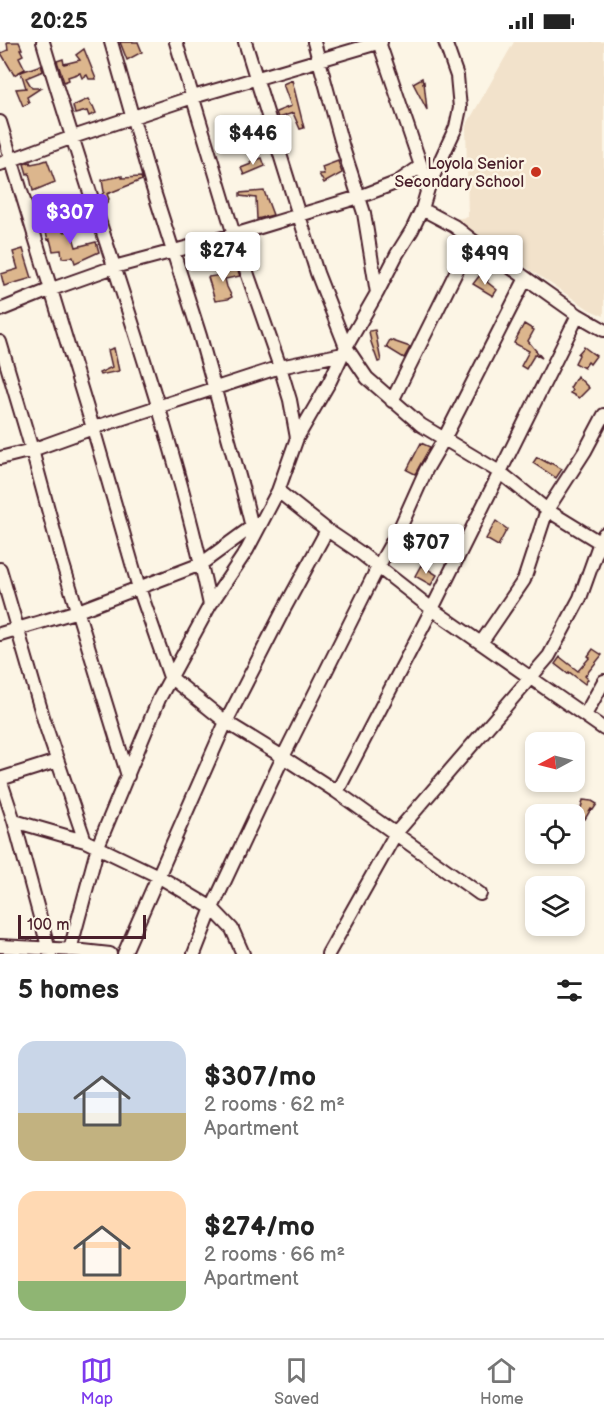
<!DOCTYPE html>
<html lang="en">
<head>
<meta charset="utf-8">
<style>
	:root { --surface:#fff; --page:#f2f2f2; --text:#222; --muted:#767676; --line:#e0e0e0; --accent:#7c3aed }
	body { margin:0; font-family:"Balsamiq Sans",sans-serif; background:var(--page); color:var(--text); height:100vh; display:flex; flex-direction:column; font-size:22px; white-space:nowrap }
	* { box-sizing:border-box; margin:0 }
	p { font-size:20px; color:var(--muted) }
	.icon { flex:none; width:33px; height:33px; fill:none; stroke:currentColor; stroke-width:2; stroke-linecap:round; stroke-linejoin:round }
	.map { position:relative; height:912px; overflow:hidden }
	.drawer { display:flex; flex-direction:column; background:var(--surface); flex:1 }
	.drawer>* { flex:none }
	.needle { width:39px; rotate:263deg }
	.fabs { position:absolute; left:525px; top:690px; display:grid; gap:12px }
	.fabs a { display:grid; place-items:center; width:60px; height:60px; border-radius:12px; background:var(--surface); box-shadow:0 3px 9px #0003; font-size:30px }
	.scale { position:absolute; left:18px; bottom:15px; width:128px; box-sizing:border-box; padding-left:6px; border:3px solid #4a1f2b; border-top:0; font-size:16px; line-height:21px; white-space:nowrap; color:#4a1f2b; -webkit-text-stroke:4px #fcf5e5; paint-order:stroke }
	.price { position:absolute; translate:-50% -51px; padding:0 14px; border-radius:6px; background:#fff; color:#222; font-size:20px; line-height:39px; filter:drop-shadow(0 2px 3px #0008) }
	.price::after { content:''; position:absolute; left:50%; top:36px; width:18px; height:14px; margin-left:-9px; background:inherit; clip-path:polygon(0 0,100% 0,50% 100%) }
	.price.on { background:var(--accent); color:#fff }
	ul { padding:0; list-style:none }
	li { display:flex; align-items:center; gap:18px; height:150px; padding:0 18px }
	li span { display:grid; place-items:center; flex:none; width:168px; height:120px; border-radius:18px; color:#555 }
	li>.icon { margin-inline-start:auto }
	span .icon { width:72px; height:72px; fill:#fffc; stroke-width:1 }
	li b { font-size:26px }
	h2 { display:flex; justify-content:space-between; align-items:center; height:72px; padding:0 18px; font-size:26px }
	.status { display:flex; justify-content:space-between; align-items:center; height:42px; padding:0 30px; background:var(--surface); direction:ltr }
	.status svg { height:16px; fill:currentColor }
	.tabs { display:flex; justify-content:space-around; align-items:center; height:84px; border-top:2px solid var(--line); background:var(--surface); font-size:16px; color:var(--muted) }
	.tabs a { display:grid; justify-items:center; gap:3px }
	.tabs .on { color:var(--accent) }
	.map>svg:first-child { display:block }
	.built { fill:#f2e2cb }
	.building { fill:#dcb68d; stroke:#4a1f2b; stroke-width:1.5 }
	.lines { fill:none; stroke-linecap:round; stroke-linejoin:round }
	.minor-casing { stroke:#4a1f2b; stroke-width:16 }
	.minor { stroke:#fcf5e5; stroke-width:12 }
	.poi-dot { fill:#c8321e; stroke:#fcf5e5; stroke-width:2 }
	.labels { text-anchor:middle; stroke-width:5; stroke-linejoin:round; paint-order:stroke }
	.poi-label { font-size:16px; fill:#4a1f2b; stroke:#fcf5e5; text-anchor:end }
</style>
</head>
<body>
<div class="status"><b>20:25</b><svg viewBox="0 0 49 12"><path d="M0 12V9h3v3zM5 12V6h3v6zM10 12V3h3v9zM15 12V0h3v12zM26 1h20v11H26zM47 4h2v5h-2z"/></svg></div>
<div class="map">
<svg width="604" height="912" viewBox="0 0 604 912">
	<rect width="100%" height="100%" fill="#fcf5e5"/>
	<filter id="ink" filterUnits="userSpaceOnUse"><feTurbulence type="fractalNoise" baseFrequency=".0167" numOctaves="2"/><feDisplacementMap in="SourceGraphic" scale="12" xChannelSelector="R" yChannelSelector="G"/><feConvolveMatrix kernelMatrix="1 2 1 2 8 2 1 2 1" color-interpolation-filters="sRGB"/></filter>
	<g filter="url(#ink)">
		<path class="built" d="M514,0H604V274L590,268L454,177L468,175L466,84Z"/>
		<path class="building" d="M7,0H19L22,7H20L23,13L19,15L25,27L14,33L1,11L8,8Z
			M120,0H138L142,10L127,18Z
			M84,7L96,37H89L87,33L82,36L80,31L68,35L69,38L64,40L57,19L63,17L64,22L80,18L76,13Z
			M41,23L43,29L26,36L32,46H41L27,55L29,61L23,64L16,47L26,46L21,30Z
			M422,36L423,41L424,40L427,68L413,41Z
			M292,38L304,86L300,87L293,71L278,76L276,70L291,64L283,42Z
			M88,57L92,64H93L96,71L89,74L87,69L75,72L73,64Z
			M262,116L265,124L244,133L241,126L251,122L250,120Z
			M47,118L55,140L33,149L29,131L27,132L24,122L30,120L31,122L41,120Z
			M338,119L342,131L324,141L319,132H324L322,125Z
			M122,134V136L141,135L142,138L107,152L109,157L106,162L101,158L100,155L104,150L102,138Z
			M264,149L273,173L257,177L256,156L240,154V151Z
			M58,185L65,190L71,188L76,205L96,200L99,210L75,221L73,215L62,216L61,208L53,209L50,197L48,198L46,190Z
			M23,207L32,236L4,244L1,232L18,227L13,210Z
			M235,222L240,234L225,237L227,245L232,255L228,257L215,259L208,235L222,233L220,226Z
			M480,233L488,238L487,240L497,248L493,254L473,242Z
			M524,282L534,288L528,299L542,316L535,312L526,327L521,324L529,309L514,301Z
			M375,288L381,319L378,320L371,300L369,289Z
			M390,298L410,305L404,316L386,305Z
			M584,305L596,314L590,322L588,320L584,326L575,321L579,313L578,312Z
			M114,306L119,329L100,333L99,331L112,325L108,308Z
			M577,334L589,346L579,356L570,351L572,348L570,346Z
			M421,401L430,405L415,432L407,428Z
			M537,415L550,422L551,421L562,427L556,436L533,421Z
			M496,479L507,487L498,504L486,497Z
			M421,523L437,533L431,543L415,534Z
			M593,607L602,613L585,634L588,637L585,642L569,630L568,632L555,622L560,615L578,629L590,615L588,614Z
			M583,758L592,759L597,762L593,768L591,767L585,777L579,774Z"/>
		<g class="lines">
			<g class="minor-casing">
				<path id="minor" d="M43,0C98,188 170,372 210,563
					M111,0L151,140L200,294L242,445L252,485
					M176,0L234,193L280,325L290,358L297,396
					M245,0L317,231L346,305L367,336L421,383L501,431L547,468L604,503
					M314,0L343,106L364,171L377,251
					M379,0L421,124L429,143
					M0,80L93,386L139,546L170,635L226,680L283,715L337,750L480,852
					M0,122L73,95L193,55L381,0
					M422,167L429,143L456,85L460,66L457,34L445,0
					M0,268L52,247L114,225L234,193L359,155L398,140L421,124
					M0,300L32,408L62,519L128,734
					M392,359L472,198
					M0,416L32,408L93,386L280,325L343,312
					M278,449L327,488L358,509L432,567L604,687
					M0,527L46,685L85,799
					M0,592L78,569L201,522L257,481
					M481,601L524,538L547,468L585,409L604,373
					M585,673L604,639
					M57,719L0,737L14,779L66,794L85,799L158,834L212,866L232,887L243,912
					M337,750L432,567L578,273
					M14,779L50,912
					M0,904L74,908L110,912
					M70,908L98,804L159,657L210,563L247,508L278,449L297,396L330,339L346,305L377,251L397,212L412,188L422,167L454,184L472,198L578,273L604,288
					M124,912L226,680L283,569L327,488
					M194,912L212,866L283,715L378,525L400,486L426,428L444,397L526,236
					M328,912L396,791L549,614L580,556L600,500L604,492"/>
			</g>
			<use href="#minor" class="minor"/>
		</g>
	</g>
	<circle class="poi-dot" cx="536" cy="130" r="6"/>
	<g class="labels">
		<g class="poi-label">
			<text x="524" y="127">Loyola Senior<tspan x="524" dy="18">Secondary School</tspan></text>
		</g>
	</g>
</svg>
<div class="fabs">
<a><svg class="needle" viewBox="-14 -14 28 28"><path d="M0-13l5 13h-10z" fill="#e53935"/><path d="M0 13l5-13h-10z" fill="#767676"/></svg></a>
<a><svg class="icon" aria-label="locate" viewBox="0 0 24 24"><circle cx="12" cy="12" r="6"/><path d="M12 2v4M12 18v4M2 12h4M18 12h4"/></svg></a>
<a><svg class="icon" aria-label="layers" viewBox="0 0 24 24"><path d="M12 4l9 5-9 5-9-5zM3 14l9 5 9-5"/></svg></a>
</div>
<div class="scale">100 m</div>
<b class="price" style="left:253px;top:124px">$446</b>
<b class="price on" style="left:70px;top:203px">$307</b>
<b class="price" style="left:223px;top:241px">$274</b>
<b class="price" style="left:485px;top:244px">$499</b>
<b class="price" style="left:426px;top:533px">$707</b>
</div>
<section class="drawer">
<h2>5 homes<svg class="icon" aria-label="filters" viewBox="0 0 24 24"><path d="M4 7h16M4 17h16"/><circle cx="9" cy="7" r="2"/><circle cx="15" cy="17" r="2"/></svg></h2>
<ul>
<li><span style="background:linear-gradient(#c9d6e8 60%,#c2b280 0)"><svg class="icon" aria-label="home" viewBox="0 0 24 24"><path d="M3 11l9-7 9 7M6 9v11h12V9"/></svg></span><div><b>$307/mo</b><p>2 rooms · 62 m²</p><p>Apartment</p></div></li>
<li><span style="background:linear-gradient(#ffd9b3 75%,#8fb573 0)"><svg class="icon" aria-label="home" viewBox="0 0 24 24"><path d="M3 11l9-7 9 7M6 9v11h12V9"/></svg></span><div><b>$274/mo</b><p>2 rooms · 66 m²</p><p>Apartment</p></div></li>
</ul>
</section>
<nav class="tabs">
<a class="on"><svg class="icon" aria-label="map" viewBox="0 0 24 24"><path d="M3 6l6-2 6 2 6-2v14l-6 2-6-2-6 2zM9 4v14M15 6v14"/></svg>Map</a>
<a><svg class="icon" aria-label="saved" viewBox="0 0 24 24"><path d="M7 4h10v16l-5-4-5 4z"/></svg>Saved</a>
<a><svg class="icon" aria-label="home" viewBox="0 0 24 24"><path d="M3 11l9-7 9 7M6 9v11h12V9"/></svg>Home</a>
</nav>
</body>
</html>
